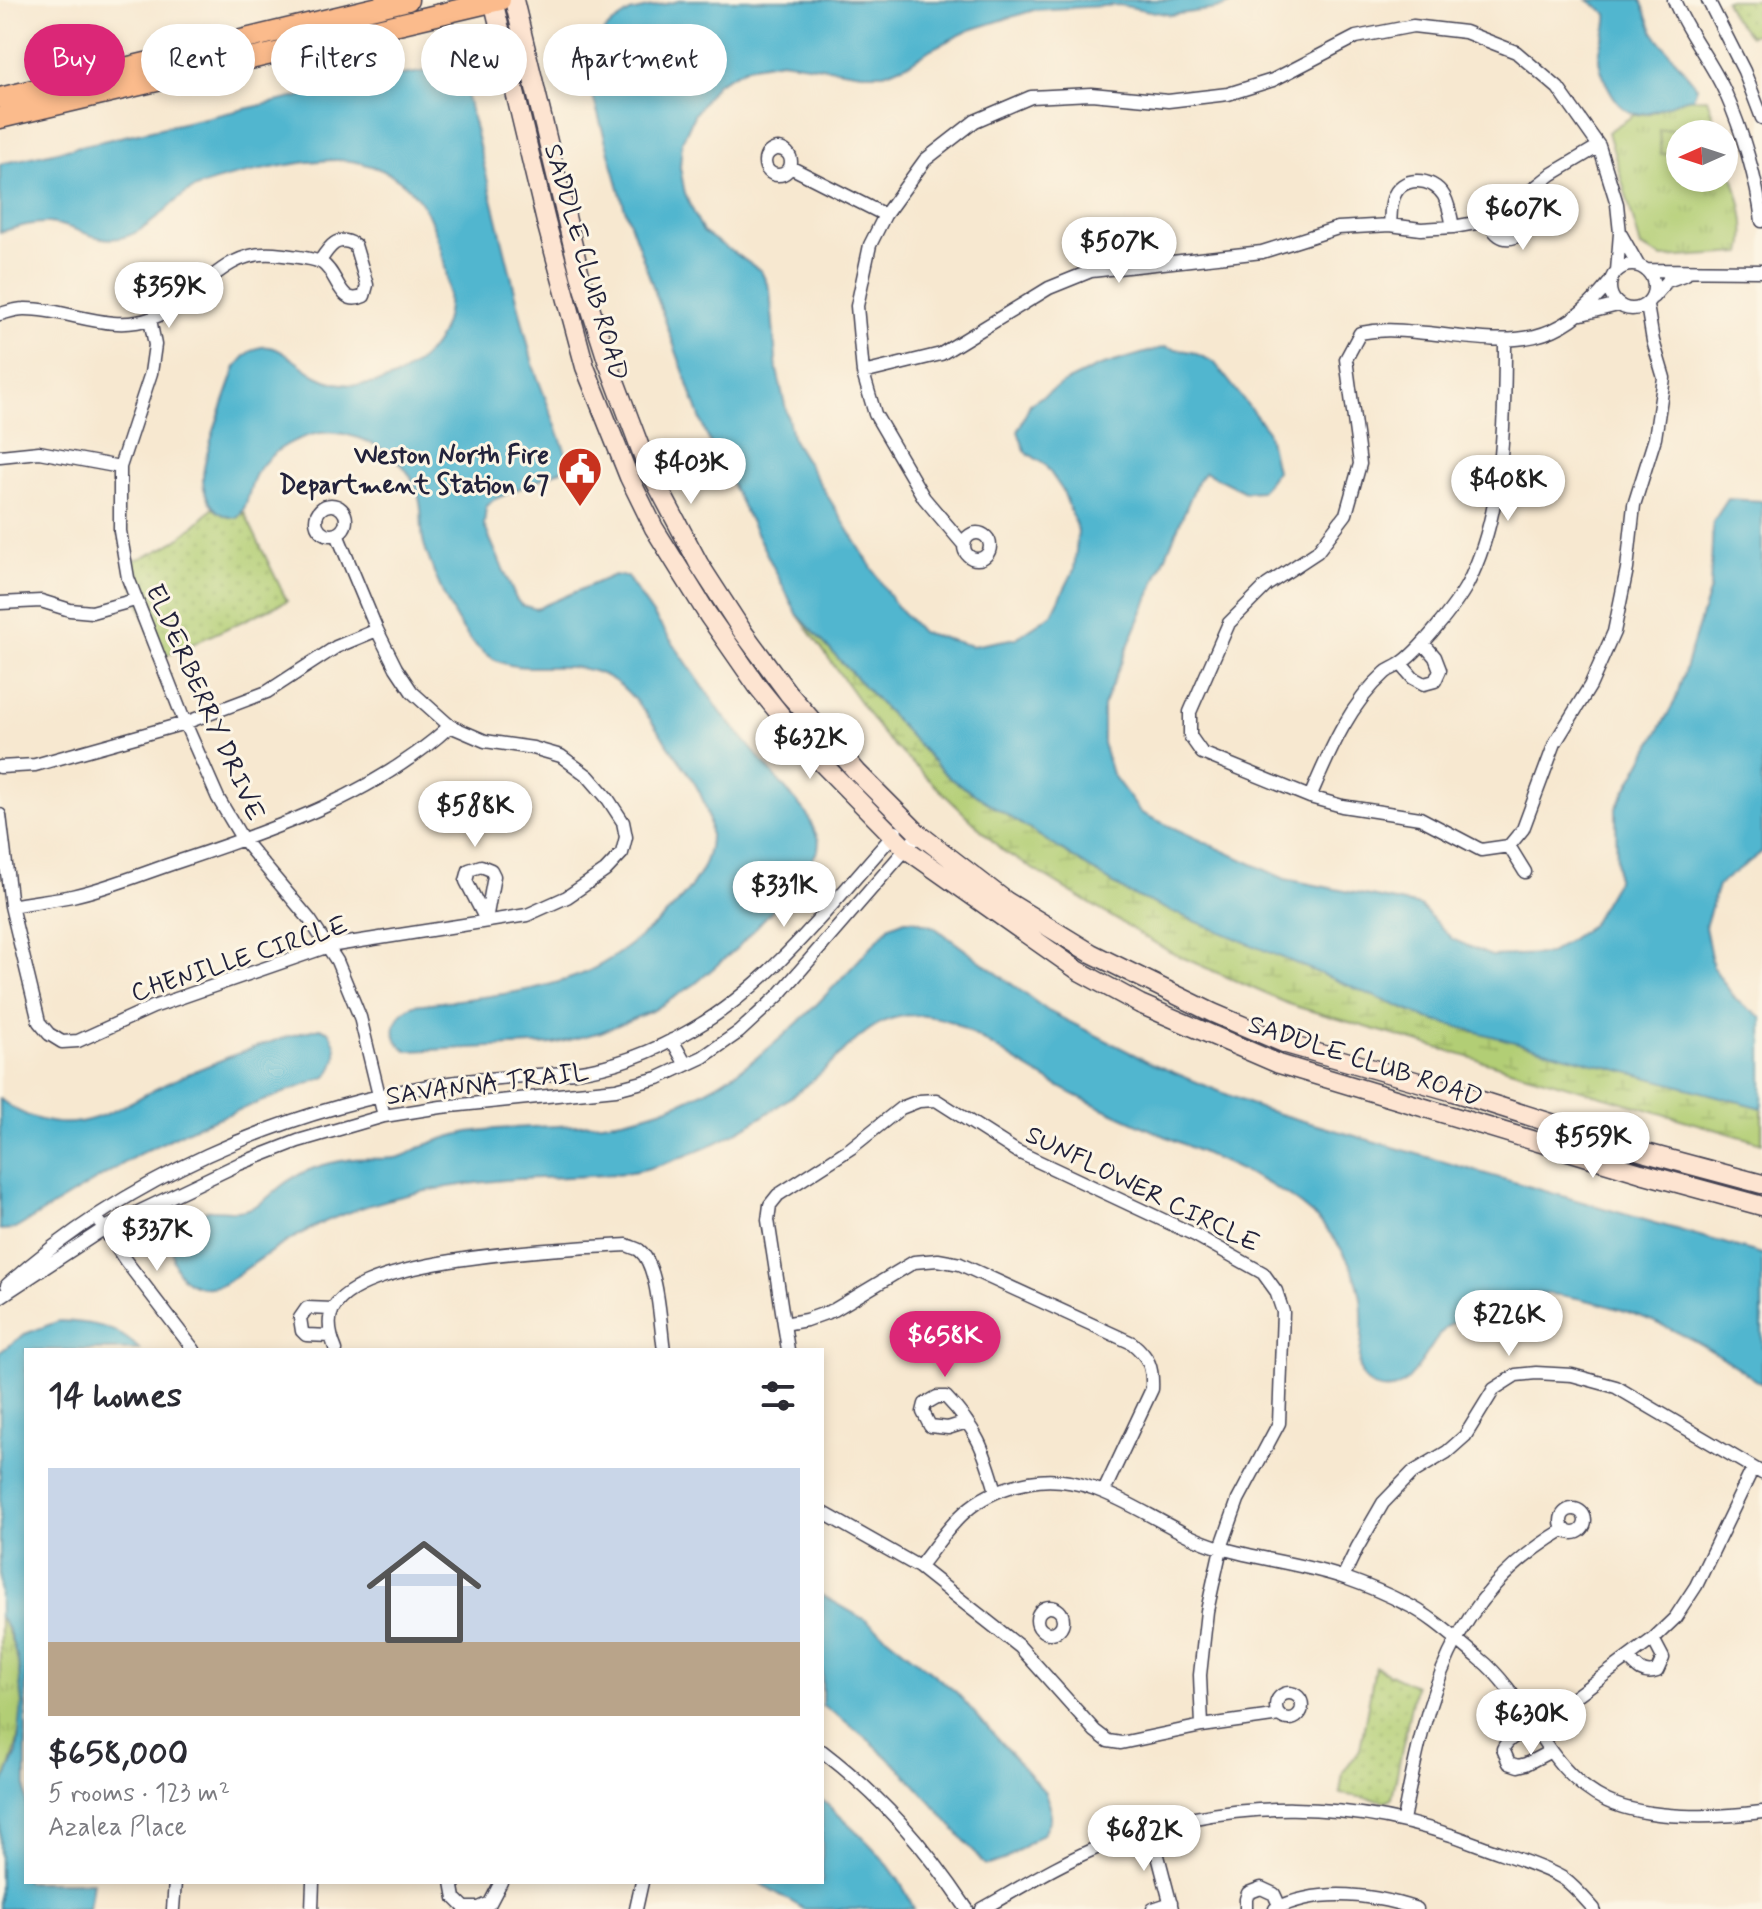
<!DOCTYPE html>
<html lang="en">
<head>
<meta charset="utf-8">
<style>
	:root { --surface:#fff; --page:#f2f2f3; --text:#2b2b33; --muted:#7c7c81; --line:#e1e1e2; --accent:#db2777 }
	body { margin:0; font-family:Mynerve,sans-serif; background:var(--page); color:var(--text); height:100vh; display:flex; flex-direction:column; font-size:30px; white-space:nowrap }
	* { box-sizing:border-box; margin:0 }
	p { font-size:26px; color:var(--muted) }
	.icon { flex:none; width:44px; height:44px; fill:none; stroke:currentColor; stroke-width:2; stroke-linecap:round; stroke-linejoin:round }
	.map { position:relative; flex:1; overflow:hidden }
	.panel { position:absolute; left:24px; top:1348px; width:800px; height:536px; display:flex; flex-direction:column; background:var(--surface); border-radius:0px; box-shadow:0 4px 12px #0003 }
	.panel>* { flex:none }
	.banner { position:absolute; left:24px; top:24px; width:800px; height:72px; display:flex; gap:16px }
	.needle { width:52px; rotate:267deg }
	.tools { position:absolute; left:1666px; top:120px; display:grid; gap:16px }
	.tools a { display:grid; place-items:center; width:72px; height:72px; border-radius:50%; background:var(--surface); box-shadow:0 4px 12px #0003; font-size:40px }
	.price { position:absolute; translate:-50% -68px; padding:0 18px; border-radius:28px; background:#fff; color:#222; font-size:26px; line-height:52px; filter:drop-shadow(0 2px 4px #0008) }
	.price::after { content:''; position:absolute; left:50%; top:48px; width:24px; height:18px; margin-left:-12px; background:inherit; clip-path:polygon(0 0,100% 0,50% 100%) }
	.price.current { background:var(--accent); color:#fff }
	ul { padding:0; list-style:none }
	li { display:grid; align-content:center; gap:16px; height:424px; padding:0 24px }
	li+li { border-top:2px solid var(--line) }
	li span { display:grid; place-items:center; height:248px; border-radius:0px; color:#555 }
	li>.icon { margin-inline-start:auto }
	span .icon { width:144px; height:144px; fill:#fffc; stroke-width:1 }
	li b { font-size:34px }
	h2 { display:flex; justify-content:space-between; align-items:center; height:96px; padding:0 24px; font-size:34px }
	.tag { padding:0 28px; border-radius:36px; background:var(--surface); box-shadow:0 4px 12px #0003; font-size:28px; line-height:72px }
	.tag.current { background:var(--accent); color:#fff }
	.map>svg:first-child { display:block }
	.grass { fill:url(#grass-dots); stroke:#6a7858; stroke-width:2 }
	.wetland { fill:url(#wetland-marsh); stroke:#6a7858; stroke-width:2 }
	.park { fill:url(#park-tufts); stroke:#6a7858; stroke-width:2 }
	.pitch { fill:#b2ce74; stroke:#6a7858; stroke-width:2 }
	.water { fill:#51b6cf; stroke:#3a6c85; stroke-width:2 }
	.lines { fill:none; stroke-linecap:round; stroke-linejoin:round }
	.street-casing { stroke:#424051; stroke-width:15 }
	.secondary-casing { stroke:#424051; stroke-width:21 }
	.primary-casing { stroke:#424051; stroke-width:23 }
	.street { stroke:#fff; stroke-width:12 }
	.secondary { stroke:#fde4d1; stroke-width:18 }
	.primary { stroke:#fbbb8c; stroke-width:20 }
	.labels { text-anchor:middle; stroke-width:6; stroke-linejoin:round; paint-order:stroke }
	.street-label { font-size:26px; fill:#22223b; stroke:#fcf5e5 }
	.poi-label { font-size:26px; font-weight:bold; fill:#22223b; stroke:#fcf5e5; text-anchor:end }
</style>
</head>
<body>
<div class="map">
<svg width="1762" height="1909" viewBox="0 0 1762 1909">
	<defs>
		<pattern id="grass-dots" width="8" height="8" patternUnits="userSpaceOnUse" patternTransform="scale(2)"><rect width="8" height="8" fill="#b2ce74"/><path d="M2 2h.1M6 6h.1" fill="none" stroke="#99b165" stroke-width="1.8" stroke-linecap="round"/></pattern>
		<pattern id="wetland-marsh" width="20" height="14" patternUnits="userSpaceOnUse" patternTransform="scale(2)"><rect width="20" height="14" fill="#b2ce74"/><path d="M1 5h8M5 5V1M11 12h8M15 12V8" fill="none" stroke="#99b165"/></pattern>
		<pattern id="park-tufts" width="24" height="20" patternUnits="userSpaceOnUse" patternTransform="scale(2)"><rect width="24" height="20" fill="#b2ce74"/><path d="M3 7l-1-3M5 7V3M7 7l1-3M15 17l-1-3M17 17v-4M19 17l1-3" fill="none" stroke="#99b165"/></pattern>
	</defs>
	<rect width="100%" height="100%" fill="#fcf5e5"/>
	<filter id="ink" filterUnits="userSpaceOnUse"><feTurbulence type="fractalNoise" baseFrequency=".0125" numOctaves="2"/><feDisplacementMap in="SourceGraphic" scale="16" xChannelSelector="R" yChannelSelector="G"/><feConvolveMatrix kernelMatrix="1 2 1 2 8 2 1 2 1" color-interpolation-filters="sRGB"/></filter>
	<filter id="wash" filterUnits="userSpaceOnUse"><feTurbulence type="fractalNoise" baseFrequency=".006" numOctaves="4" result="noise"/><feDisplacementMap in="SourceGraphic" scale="32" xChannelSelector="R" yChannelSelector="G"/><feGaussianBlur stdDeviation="1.8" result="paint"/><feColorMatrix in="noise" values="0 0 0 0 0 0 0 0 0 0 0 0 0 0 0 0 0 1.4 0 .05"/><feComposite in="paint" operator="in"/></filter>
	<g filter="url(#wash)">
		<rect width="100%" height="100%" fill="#f7e8d0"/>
		<path class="grass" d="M1725,0H1762V31L1750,36L1732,16Z
			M213,508L220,513L237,518L244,512L287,601L159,659L125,563C166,551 183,538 213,508Z
			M1375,1667L1415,1686L1392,1798L1386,1801L1340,1794L1343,1772L1360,1749Z"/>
		<path class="wetland" d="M797,614L948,777L1762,1108V1143L1291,1005L1170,952L1003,851L885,737Z"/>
		<path class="park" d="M1707,98L1719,134H1680V178H1724V149C1734,181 1751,220 1742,253L1663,258L1641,247L1608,132L1634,115L1650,113L1680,99Z
			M0,1616C32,1673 27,1733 0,1791Z"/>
		<path class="pitch" d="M1706,127V134H1680V153L1661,154L1659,130Z"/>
		<path class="water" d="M683,0H1241L1216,9L1171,15L1119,5L1034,10L970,30L931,49L910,63L884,73H862L781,61L747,67L717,83L694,115L682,142L680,167L685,194L703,232L761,271L770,290L777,370L793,440L893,602L921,632L972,646L1016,638L1052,614L1074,570L1078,531L1063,491L1045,465L1025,451L1018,431L1030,404L1064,383L1097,367L1165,347L1192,352L1214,362L1267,430L1276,471L1261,491L1245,492L1205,472L1197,482L1103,706V743L1112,774L1141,813L1285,879L1420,906L1452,939L1491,956L1549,954L1591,925L1617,880L1616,808L1675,701L1710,589L1713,522L1728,499L1762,501V852L1718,885L1705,927L1713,967L1736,1000L1762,1018V1108L1428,1019L1128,893L948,777L797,614L706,434L624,206L589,82L590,58L598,38L612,24L630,12Z
			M1588,0H1641L1654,33L1697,87L1693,98C1674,100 1658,113 1639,114C1619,116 1599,75 1599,57C1600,42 1609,29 1607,14Z
			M435,70L448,71L464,85L534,368L568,458L567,466L559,471L493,500L486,507L484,525L516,599L521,605L536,609L614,575L627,577L722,714L807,814L819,841L818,850L813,858L774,908L737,948L695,984L654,1010L601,1032L554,1044L408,1051C386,1039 393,1014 414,1005C469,998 527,995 580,975C602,966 623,951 641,936C705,886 737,837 682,764C663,739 639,697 613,680C557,645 504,700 458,622C445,601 431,567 424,544C420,530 423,516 420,502C413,464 381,442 344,434C312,427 273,446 256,474C248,488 249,507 237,518C217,518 204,500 203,480C202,457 228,392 236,367C266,324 288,360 317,376C341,389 376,387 399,375C451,347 456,302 441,250C430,210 414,180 371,166C360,162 347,160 336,160C305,160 212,177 188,192C166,206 150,230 124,237C96,245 74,224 48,223C32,222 15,228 0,232V164L382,78Z
			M905,920H914L934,927L1048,1011L1151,1063L1262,1109L1762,1254V1384C1739,1369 1716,1352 1691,1339C1644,1314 1552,1281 1500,1298C1490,1302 1455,1321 1447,1327C1425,1346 1411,1402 1375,1387C1351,1377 1362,1352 1362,1334C1363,1322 1362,1309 1361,1298C1356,1269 1341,1245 1322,1224C1290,1190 1245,1172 1203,1153C1161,1134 1118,1116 1077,1096C1033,1075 994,1045 952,1022C878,997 858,1044 808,1084C776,1109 743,1131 705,1148C683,1157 661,1166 637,1171C593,1179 548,1176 504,1180C437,1186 365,1200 306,1231C277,1246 251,1265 224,1284C178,1301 152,1246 193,1218C198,1215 203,1211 209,1210C224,1209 237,1214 251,1208C263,1204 270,1195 280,1187C298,1172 324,1163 347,1160C363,1157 379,1160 395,1158C405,1157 414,1150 423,1146C438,1140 453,1135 469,1132C513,1125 558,1128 602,1123C730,1109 809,1014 890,926Z
			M320,1028L329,1032C339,1047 339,1063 326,1077L197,1126L141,1153L15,1229L0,1230V1099C22,1117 52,1127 80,1122C113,1116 141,1095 170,1082C218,1060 269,1040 320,1028Z
			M59,1321C90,1322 118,1326 140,1350H26V1882H93L89,1909H0V1791L17,1753L22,1704L18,1661L9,1631L0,1616V1352L25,1334Z
			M822,1595L867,1621L956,1692L1044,1791L1050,1806V1819L1043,1833L1006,1859L989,1865L984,1864C935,1805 887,1747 822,1705Z
			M822,1800C858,1832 895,1863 914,1909H804L758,1882H822Z"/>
	</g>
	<g filter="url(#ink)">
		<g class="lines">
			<g class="street-casing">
				<path id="street" d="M1674,0C1687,33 1710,59 1725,92C1742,130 1757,180 1762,221
					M1708,0L1744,71L1762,118
					M765 162a13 13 0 1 1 26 0a13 13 0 1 1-26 0Z
					M790,167L885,215
					M1487,221C1494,231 1500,242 1515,237C1524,226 1519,217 1513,205
					M1390,225C1391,217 1390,207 1393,199C1400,175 1432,176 1444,196C1449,205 1451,216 1453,227
					M1620,233L1638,265
					M1610 287a22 22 0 1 1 44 0a22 22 0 1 1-44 0Z
					M1648,270L1762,271
					M1610,282C1553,353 1509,342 1427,333C1404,331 1384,328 1360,333L1346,359L1360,464L1346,514L1317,552L1267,585L1229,623L1190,712V736L1202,753L1310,797L1342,806L1420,818L1481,850L1509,846L1523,829L1555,743L1590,686L1614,632L1627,569L1634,505L1655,438L1664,378L1653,341L1647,305
					M1653,297L1667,281L1686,274
					M0,314C8,312 16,309 24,309C67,308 109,334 152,318C197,302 221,249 274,254C284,255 314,258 322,263C339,274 339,308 364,296L367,285L355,245C337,234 329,247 320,261
					M1582,314L1618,305
					M150,319L155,345L151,373L120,467V531L128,578L185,723L218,798L243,840L310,920L337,961L360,1017L384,1116
					M863,373L941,354L1049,288L1091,271L1262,252L1338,228L1390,225L1421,229L1453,227L1487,221L1513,205L1552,174L1599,146
					M0,456L39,452L120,467
					M316 520a15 15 0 1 1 30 0a15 15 0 1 1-30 0Z
					M964 546a13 13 0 1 1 26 0a13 13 0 1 1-26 0Z
					M964,545L924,498L875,414L863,373L857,306L870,245L885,215L925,160L975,121L1031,97L1091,94L1168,101L1228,94L1273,80L1356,37L1413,26L1465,32L1516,52L1558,88L1599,146L1617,204L1620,233L1617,271
					M0,603L41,601L70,610L92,612L135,600
					M1401,664L1413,678L1424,684L1435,681L1440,670L1435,657L1423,643
					M0,767L35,765L185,723L267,692L336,647L377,630
					M1310,797C1329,753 1348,706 1385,673C1389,669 1395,668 1400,664C1419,652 1456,605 1467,585C1504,513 1505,421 1505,341
					M0,815L11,906L39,1022L49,1034L62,1042L78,1041L153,1007L329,946L527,915L567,897L605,871L622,853L626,837L623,822L608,799L588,776L561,756L533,748L485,741L450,726L412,692L396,668L377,630L337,534
					M1509,846L1525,872
					M481,866L491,870L494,876L486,920L466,881L469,870Z
					M11,906C31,902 52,900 72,896C109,888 146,872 183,860C276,829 376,794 450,726
					M672,1040L686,1065
					M101,1224L125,1260L194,1350
					M7,1285C125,1179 280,1111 435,1085C481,1077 528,1077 574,1072C615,1067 657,1050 693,1029C772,984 836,898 896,832
					M0,1297L105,1228L239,1164L298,1141L384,1116L441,1107L616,1089L658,1078L703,1057L739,1032L779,995L919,834
					M784,1324L806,1320L834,1310L914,1262L938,1260L960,1264L1132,1343C1149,1357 1153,1367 1152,1389L1104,1491
					M330,1336L306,1335L302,1331L300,1318L307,1308L333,1309
					M336,1350C331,1338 326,1322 333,1309C360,1256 570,1248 627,1245C628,1246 638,1249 639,1250C659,1265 660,1326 664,1350
					M788,1350L768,1220L770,1205L778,1195L851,1148L901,1108L919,1101L936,1100L1016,1151L1195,1235L1263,1273L1276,1291L1283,1312L1279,1423L1238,1500L1221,1548L1207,1611L1200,1675L1202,1726
					M967,1422L948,1428L930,1426L923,1412L925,1404L937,1397H946C977,1429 984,1450 996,1491
					M1561 1521a12 12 0 1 1 24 0a12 12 0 1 1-24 0Z
					M822,1512L919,1567L1020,1647L1095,1731L1108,1741L1121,1743L1202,1726L1280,1715
					M919,1567C954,1522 970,1493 1030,1482C1100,1469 1157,1530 1221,1548C1262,1560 1305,1564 1345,1578C1365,1585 1387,1594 1406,1604C1430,1615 1458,1641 1479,1658C1530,1699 1544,1771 1607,1801C1648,1820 1717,1818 1762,1812
					M1343,1577L1357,1548L1383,1503L1412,1473L1447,1452L1465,1436L1494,1389L1516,1375L1536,1373L1572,1375L1616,1387L1762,1473
					M1037 1620a13 13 0 1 1 26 0a13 13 0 1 1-26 0Z
					M1628,1658C1636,1667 1643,1676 1657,1671L1663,1658L1653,1639
					M1276 1706a13 13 0 1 1 26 0a13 13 0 1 1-26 0Z
					M822,1751C883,1798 924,1845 967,1909
					M1549,1752L1526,1764L1518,1766L1509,1763L1503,1749C1508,1737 1522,1733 1533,1728L1653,1639L1675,1618L1696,1586L1752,1470
					M1403,1820C1427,1697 1449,1597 1565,1529
					M1151,1829L1172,1909
					M452,1882L455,1898L465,1908H479L490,1903L501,1882
					M173,1909L175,1882
					M312,1909L313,1882
					M636,1909L642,1882
					M982,1909C1023,1886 1063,1861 1106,1844C1227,1796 1358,1798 1479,1845C1502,1854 1546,1867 1564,1879C1575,1887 1585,1899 1594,1909
					M1153,1909L1171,1903
					M1246,1909V1899L1248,1893L1261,1888L1274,1894L1280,1907
					M1275,1909C1320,1887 1371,1894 1417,1909"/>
			</g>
			<g class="secondary-casing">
				<path id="secondary" d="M493,0L546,222L585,367L629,477L654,528L708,615L758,687L809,750L906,849L1079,971L1140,1004L1279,1064L1641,1173L1762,1206
					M514,0L580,275L607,360L647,466L699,564L743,632L788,693L857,772L919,834L1006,901L1091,953L1213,1013L1286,1044L1450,1091L1646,1153L1762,1184"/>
			</g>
			<g class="primary-casing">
				<path id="primary" d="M0,98L408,0
					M0,118L500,0"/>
			</g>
			<use href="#street" class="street"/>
			<use href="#secondary" class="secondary"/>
			<use href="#primary" class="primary"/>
		</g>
	</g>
	<defs>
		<g id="civic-pin" transform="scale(2.3)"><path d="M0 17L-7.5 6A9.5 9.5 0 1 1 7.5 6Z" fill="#c8321e" stroke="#fcf5e5"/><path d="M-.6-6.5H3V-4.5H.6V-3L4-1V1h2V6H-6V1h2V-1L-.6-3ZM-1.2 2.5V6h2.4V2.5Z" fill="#fff"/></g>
	</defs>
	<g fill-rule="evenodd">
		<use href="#civic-pin" x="580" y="469"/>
	</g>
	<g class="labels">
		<g class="street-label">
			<text transform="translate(587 262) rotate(74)" y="9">SADDLE CLUB ROAD</text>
			<text transform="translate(206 702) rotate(66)" y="9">ELDERBERRY DRIVE</text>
			<text transform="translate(239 958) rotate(-18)" y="9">CHENILLE CIRCLE</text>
			<text transform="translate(1366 1060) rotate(18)" y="9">SADDLE CLUB ROAD</text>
			<text transform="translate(487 1083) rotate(-7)" y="9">SAVANNA TRAIL</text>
			<text transform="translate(1143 1188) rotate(26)" y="9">SUNFLOWER CIRCLE</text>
		</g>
		<g class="poi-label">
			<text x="549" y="463">Weston North Fire<tspan x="549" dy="30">Department Station 67</tspan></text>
		</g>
	</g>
</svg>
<div class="tools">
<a><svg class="needle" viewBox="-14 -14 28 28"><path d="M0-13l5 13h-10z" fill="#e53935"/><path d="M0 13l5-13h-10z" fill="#7c7c81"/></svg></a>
</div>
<b class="price" style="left:1523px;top:252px">$607K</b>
<b class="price" style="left:1119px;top:285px">$507K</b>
<b class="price" style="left:169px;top:330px">$359K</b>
<b class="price" style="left:691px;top:506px">$403K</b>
<b class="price" style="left:1508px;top:523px">$408K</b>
<b class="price" style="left:810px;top:781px">$632K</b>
<b class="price" style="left:475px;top:849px">$588K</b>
<b class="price" style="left:784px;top:929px">$331K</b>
<b class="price" style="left:1593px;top:1180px">$559K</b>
<b class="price" style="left:157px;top:1273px">$337K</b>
<b class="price" style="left:1509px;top:1358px">$226K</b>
<b class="price current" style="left:945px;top:1379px">$658K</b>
<b class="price" style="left:1531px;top:1757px">$630K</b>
<b class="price" style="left:1144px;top:1873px">$682K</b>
<div class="banner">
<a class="tag current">Buy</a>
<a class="tag">Rent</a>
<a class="tag">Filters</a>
<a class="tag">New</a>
<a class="tag">Apartment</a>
</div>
<section class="panel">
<h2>14 homes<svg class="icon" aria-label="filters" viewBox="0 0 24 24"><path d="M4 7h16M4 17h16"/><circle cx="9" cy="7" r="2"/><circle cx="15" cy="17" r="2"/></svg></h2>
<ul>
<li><span style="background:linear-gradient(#c9d6e8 70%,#b9a48a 0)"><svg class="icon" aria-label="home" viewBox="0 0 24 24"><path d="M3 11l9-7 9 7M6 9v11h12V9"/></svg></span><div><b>$658,000</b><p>5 rooms · 123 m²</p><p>Azalea Place</p></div></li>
</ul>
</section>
</div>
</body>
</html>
